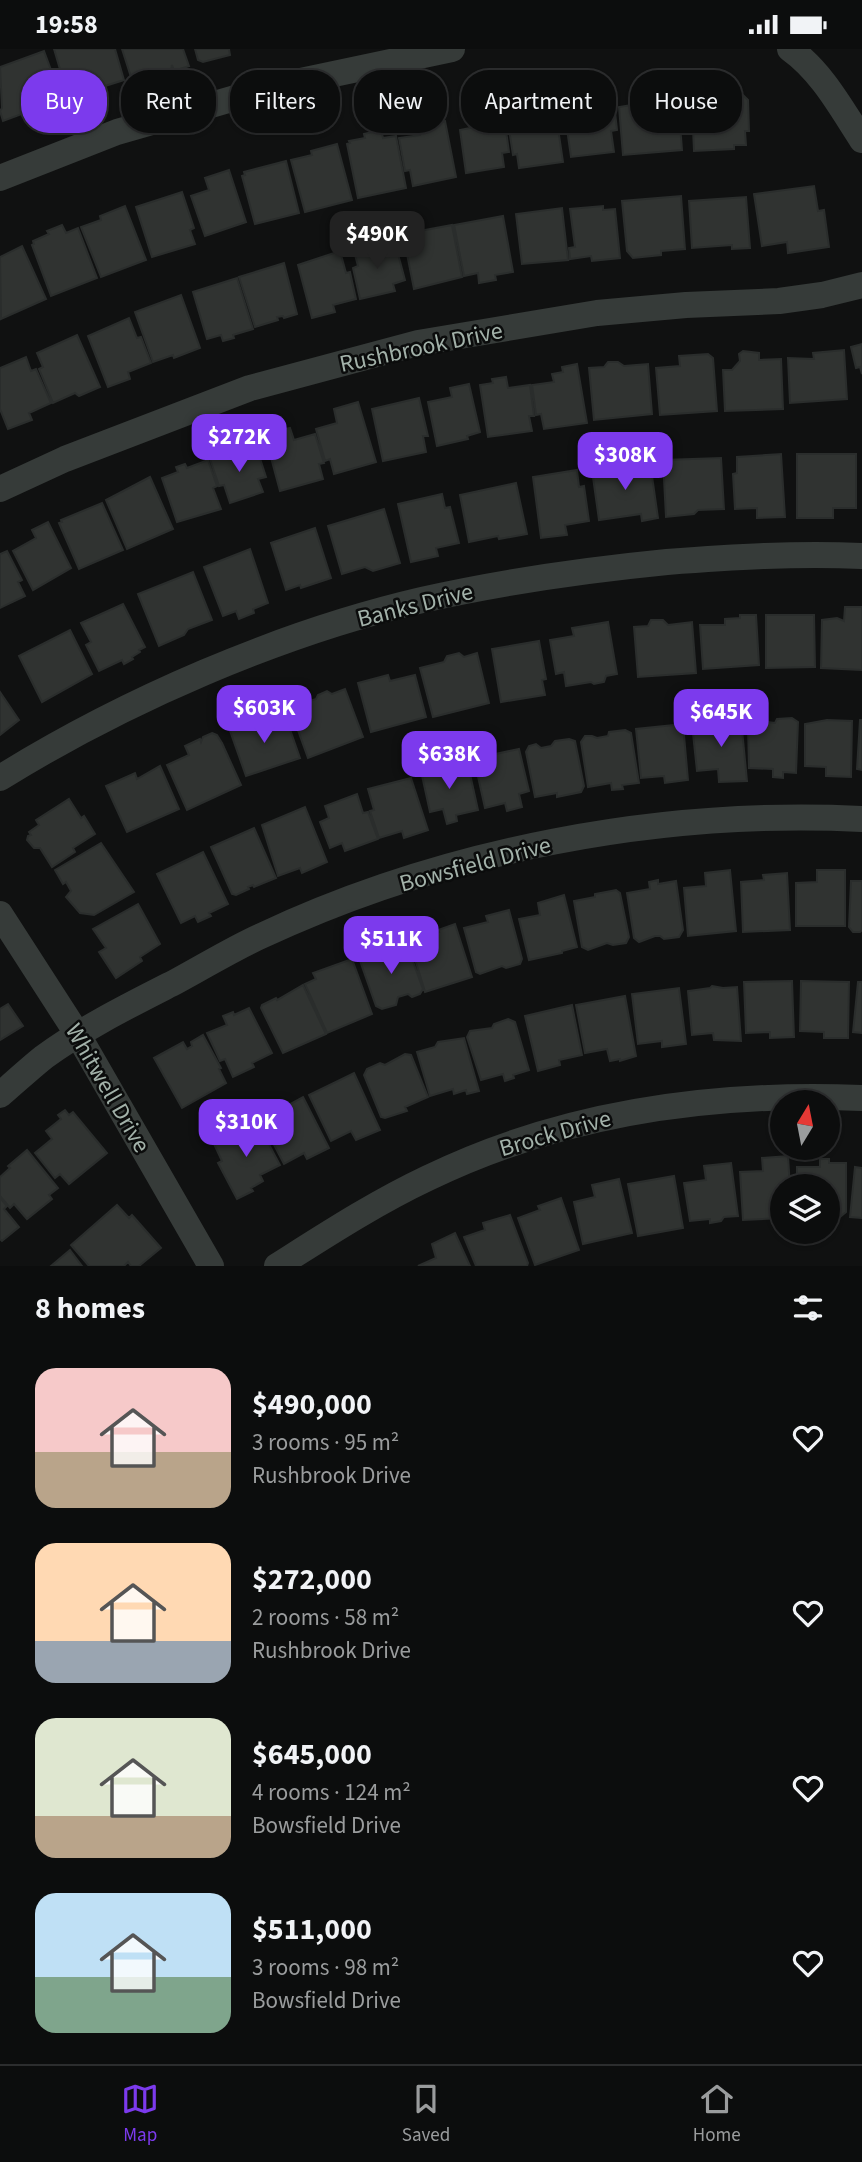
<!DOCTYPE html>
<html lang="en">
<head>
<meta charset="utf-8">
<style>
	:root { --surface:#0c0d0d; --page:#1a1b1b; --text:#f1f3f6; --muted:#9a9c9d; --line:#2c2d2e; --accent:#7c3aed }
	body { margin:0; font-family:"Source Sans 3",sans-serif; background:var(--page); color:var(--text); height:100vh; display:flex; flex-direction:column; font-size:26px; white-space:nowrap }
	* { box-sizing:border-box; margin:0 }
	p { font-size:23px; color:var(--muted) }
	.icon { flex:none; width:38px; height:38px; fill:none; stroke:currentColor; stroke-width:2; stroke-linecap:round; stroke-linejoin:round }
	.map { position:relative; height:1217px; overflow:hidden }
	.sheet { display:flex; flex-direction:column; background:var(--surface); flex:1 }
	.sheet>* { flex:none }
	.top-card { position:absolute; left:21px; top:21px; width:821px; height:63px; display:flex; gap:14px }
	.needle { width:46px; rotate:10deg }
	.tools { position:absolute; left:770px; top:1041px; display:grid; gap:14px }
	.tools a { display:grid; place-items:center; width:70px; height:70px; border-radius:50%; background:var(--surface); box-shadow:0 2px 5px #0004,0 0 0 2px var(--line); font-size:35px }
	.price { position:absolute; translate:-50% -60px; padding:0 16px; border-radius:14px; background:var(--accent); color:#fff; font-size:23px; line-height:46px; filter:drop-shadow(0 2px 4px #0008) }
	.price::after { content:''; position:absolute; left:50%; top:42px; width:21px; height:16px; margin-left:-10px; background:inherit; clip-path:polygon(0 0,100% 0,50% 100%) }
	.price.active { background:#222; color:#fff }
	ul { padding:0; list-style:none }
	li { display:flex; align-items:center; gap:21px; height:175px; padding:0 35px }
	li span { display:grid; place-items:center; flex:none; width:196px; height:140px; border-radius:21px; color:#555 }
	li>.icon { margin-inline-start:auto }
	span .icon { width:84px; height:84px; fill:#fffc; stroke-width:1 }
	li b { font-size:30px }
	h2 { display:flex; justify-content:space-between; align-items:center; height:84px; padding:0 35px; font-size:30px }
	.pill { padding:0 24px; border-radius:28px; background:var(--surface); box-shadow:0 2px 5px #0004,0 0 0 2px var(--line); font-size:24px; line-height:63px }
	.pill.active { background:var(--accent); color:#fff }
	.status { display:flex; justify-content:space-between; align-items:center; height:49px; padding:0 35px; background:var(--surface); direction:ltr }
	.status svg { height:19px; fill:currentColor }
	.menu { display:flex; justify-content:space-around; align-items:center; height:98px; border-top:2px solid var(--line); background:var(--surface); font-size:19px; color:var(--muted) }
	.menu a { display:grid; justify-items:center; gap:4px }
	.menu .active { color:var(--accent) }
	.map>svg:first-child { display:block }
	.building { fill:#303331; stroke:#2a2d2c; stroke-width:2 }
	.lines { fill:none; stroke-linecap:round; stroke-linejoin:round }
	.street { stroke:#363b39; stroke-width:26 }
	.labels { text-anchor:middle; stroke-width:5; stroke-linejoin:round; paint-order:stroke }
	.street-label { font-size:24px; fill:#a2b1a9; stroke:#0b0c0c }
</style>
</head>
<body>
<div class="status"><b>19:58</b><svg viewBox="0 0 49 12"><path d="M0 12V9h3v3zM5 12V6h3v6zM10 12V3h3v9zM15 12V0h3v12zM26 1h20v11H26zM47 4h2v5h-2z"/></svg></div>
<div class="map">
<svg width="862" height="1217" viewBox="0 0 862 1217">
	<rect width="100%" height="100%" fill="#101111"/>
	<path class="building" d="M54,0H115L124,31L102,38L103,41L86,46L87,49L70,54Z
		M122,0H183L189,17L174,22L172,16L171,22L161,25L154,21L131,28Z
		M195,0H229L230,6L203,13L198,11Z
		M44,2L58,40L55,41L57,45L52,58L28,66L27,63L3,72L0,62L2,59L0,18Z
		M671,44L678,48L682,101L623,106L619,58L638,55V57H643L642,47Z
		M743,46L748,51L749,82H745L746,96H734V100L694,102L692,59L709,58V51Z
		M589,49L590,57L614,54L617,81L611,82L614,103L571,108L564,59L577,57L576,51Z
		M555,59L563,113L519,119L517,105L513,106L508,74L529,71L528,63Z
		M484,70L485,77L505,74L509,103L502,104L504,118L466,124L460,81L470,79L469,71Z
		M445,72L456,128L413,137L410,121L405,122L399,89L420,86L419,79Z
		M381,81L383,89L396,87L406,139L358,149L347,95L350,94L349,92L365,89L364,85Z
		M337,95L352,151L305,163L291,111L312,106L311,102Z
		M286,112L299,164L255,175L242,127L245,126L244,123Z
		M229,121L246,173L205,187L191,147L209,141L205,129Z
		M814,137L818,162L824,161L829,198L788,204L787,193L762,197L754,145Z
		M182,143L194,179L190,181L195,195L152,208L136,158Z
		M681,147L685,200L661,202V206L633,209L627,202L622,152Z
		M746,148L750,199L732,200V196L692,199L689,152Z
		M125,157L146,211L101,228L81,178L101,171L100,167Z
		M603,157V161L615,160L620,209L592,212L591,207L570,210L569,199L575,198L570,160Z
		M562,159L568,211L522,215L516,165Z
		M503,167L513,223L495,226L496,231L479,234L478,224L464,227L454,176Z
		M62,176L66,184L78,179L97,229L51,247L32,196L34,195L33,192L49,185L47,182Z
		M452,176L462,228L414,240L403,185Z
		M387,194L390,207L398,205L405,231L393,235L395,242L360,250L353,219L358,217L354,202Z
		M22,197L46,250L1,270L0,208Z
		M340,202L346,224L350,223L356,250L333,256L335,263L312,269L298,216Z
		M284,214L297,265L284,269L283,267L277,268L278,271L255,278L239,228Z
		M237,229L253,280L233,286L234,289L223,292L221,286L207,290L193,243Z
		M181,246L200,299L174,309L173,306L153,313L135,263Z
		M129,269L137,289L141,288L151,314L128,323L130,330L108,338L88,287Z
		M77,286L100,338L79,347L75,344L53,354L39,320L43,318L37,304Z
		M862,295V325L860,318L856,319L851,298Z
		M844,301L847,350L790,354L788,309L814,310L813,304Z
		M743,302L759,304V311L781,310L783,360L725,362L723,321H732L740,312L739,305Z
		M708,305L713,309L717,362L660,366L656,319L680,317L679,307Z
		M26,308L31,322L36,320L51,354L29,364L32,371L8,380L0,360V319Z
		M608,313H618L624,317L648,315L652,365L594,371L589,319L604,318Z
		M577,315L587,374L544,380L541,365L536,366L532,336L554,333L552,325L563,323L562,318Z
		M506,328L508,339L530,336L534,367H529L532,382L488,388L480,336L493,334L492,330Z
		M469,335L480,383L467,387L468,390L437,397L428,353L452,348L450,339Z
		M419,349L428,387H423L426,403L383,412L372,360Z
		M358,353L376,413L334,425L330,410L325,412L316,380L337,374L334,360Z
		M290,379L294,391L315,385L324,414L319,415L323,430L280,442L266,390L278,387L277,382Z
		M242,400L244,405L257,400L266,428L258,430L263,443L230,454L224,436L219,437L210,410Z
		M781,405L785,468L757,469V459L735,460L733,425L737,424V408Z
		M797,405H856V459H833V469H797Z
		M721,409L724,460L698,461L694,465L666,468L663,411Z
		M208,411L217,437L213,439L221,460L177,473L162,429L178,423L176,418L185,415L187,419Z
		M650,413L658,469L642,472L641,465L599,471L592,421Z
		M577,421L579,438L584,437L589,472L565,476L567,486L541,489L533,428Z
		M150,428L173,480L127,500L106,451Z
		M516,434L527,485L499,490L498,487L469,493L460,446Z
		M442,445L445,459L450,458L459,494L436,499L438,507L411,513L398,455Z
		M102,454L123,501L79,520L59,474L62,473L61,471Z
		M384,460L400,514L373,522L365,518L342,525L328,477Z
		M48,473L71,519L33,541L13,502L36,489L32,481Z
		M315,479L331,529L301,539L300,536L286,541L271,494Z
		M250,500L268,554L253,560L254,564L239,570L236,562L223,567L204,518Z
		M7,502L22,531L18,533L25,547L0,559V505Z
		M193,523L212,571L188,580L184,586L159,597L138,545Z
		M123,555L145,598L139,601L140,603L132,608L133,610L124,615L122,611L99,622L86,596L91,593L81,574Z
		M845,558H862V621L821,619L822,571L837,569L844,572Z
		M740,566H756L759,616L703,620L700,576H725V570L740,569Z
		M766,566H814L815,618L766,619Z
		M651,571H663L668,576L692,573L696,624L638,628L634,578L648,577Z
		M608,573L617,625L606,627L604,633L594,635L591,633L566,637L564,623L556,625L550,591L574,587L572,579Z
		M70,581L92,625L42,653L19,607Z
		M539,592L546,630L542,631L545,646L501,653L492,600Z
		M459,604L464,608L477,604L489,654L433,668L420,619L444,613L447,607Z
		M388,626L390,632L415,626L426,668L371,683L358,634Z
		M345,640L363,688L308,709L290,659L316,650L318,646L327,642L332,645Z
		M0,643L19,671L0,686Z
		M285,666L300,709L246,727L229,679L244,674L246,678L260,673L261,675Z
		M792,669L798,673L796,724L783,723V729L773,728V720L749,719L748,676L751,671L775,674L777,670Z
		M741,670L747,732L719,733L718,720L697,722L692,675Z
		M827,671L852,672L851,728L826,727V718L805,717V675Z
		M860,671H862V721L857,720Z
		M683,675L688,731L665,734L664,727L641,729L636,680Z
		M625,681L631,684L639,734L622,736L623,740L612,741L611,734L588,738L581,693L585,687H592L597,689L608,687L609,683Z
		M212,684L217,686L222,694L241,736L187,761L167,716L189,706L185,697L200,690L201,693L203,688Z
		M569,690L575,692L584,737L581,743L557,748V744L535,748L526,703L529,697L536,695L541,699L551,697L555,692Z
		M519,700L529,742L519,745L522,758L507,762L505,754L485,759L477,723L485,721L481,708Z
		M459,714L462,727L470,725L478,761L456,766L457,772L447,775L443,760L430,763L421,722Z
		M160,717L179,760L127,783L106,737L135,724L137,730Z
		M411,729L428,781L404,789L402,782L379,789L370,762L374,761L368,740Z
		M357,745L363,764L368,763L378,790L345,802L342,794L330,799L320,773L329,769L325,757Z
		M69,750L81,769L84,767L95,785L73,799L75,803L52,818L40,799H34L27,791L28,787L31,786L29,783L39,776L36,771Z
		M305,758L327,813L302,824L300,819L278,827L262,776Z
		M254,779L276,829L254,838L253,836L248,838L249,840L236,846L232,845L211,798Z
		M101,794L134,843L94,866L80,864L66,848L71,842L66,833L63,835L55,821Z
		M203,803L228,855L209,864L211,867L198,873L195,867L181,874L157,825Z
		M730,821L736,882L688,887L684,839L706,837L705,824Z
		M817,821H845V877H796V834L817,833Z
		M787,824L790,881L743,883L741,833L764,831L763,826Z
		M658,831V835L676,832L683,881L679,888L664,890L660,887H655L639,893L634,889L627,844L650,840L649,833Z
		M851,832H862V881L860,883H853L849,878Z
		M616,841L620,844L629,888L626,894L613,896L607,894L588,901L582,898L574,852L595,848V845Z
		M564,846L577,898L562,902V904L529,911L519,870L540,866L538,854Z
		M138,855L160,895L140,908L142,912L116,929L99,903L106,899L93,880Z
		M509,861L522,910L520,915L506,919L502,917L480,925L476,923L464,879L488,873L486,867Z
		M455,875L472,928L425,943L411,897L433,891L431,886L439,883L438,881Z
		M383,896L386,904L407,896L423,940L420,945L412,948L408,945L398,948L396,956L382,960L376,957L359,909L377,903L376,899Z
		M352,910L372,965L327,984L305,935L316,930L313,924Z
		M792,932L794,988L770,989V983L746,984L744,933Z
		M801,932L849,933L848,989H824V983L800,982Z
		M858,933H862V984L853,983Z
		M303,936L326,985L283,1004L261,959L262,956L276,949L277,951Z
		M712,937L723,939L737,938L741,992L714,991L713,984L692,986L688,942L710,939Z
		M679,939L686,995L662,998V992L638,995L632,945Z
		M625,947L636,1007L620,1012V1010L610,1012L607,1000L585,1004L576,956Z
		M8,955L23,977L0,991V960Z
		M572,956L582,1006L559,1011L560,1016L538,1022L525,967Z
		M249,959L272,1004L252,1014L254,1018L233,1028L225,1010L220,1012L207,984L227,976L223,967L233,963L234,966Z
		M508,970L515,973L529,1021L513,1026L514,1029L505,1032L503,1025L481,1031L467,988L470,982L492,979L494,975Z
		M203,986L221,1019L219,1020L226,1034L182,1059L154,1009L183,993L187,1000L192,997L191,993Z
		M464,989L479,1042L467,1045L466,1041L454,1045L453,1040L430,1047L417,1003L435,998L438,993Z
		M405,1005L411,1006L428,1048L405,1058L407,1062L385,1069L381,1068L364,1026L367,1020L380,1014L385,1016Z
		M354,1024L380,1081L356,1091L351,1082L331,1092L309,1046Z
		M303,1048L329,1099L307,1110L304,1104L284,1115L261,1071Z
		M65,1061L69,1066L73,1063L107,1104L69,1135L60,1125L55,1129L35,1104L52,1090L46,1082L61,1070L58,1066Z
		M257,1073L280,1116L260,1126L263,1132L251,1139L253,1142L237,1150L218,1114L222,1112L214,1095L239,1082L238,1080Z
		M27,1101L58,1139L49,1146L52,1150L27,1170L14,1155L10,1159L0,1147V1128L10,1119L8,1117Z
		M788,1107L790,1138H782V1169L743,1171L740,1123L763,1122L762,1109Z
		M820,1110H829V1114H846V1163L840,1168H828V1138H797V1118H820Z
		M731,1114L738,1167L724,1168L721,1172L710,1174V1170L690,1172L684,1134L706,1131L704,1117Z
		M855,1118L862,1119V1169L850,1168Z
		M674,1127L683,1179L638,1187L628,1135Z
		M619,1130L632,1184L583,1195L574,1153L595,1148L592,1136Z
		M0,1149L7,1157L4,1160L19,1178L2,1192L0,1190Z
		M561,1149L579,1201L535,1216L518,1169L540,1161L538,1157Z
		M117,1156L129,1169L132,1166L161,1199L139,1217H131L128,1213L124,1217H89L71,1196Z
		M510,1166L528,1214L527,1217H476L464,1188L485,1181L483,1174Z
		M455,1184L470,1217H418L436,1209L432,1195Z
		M70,1201L82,1217H51Z"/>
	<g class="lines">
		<path class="street" d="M790,0C822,23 841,59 862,91
			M0,129L117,83L204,58L277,37L452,0
			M0,440L65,410L250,339L418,294L597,264L686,256L779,252L822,246L862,236
			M0,729C124,652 280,584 422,551C502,533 585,521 667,513C732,508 797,504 862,507
			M0,865L78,986L211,1217
			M0,1046C15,1033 29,1020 44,1008C85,978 132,955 177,932C205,917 232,900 261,887C444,801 660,760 862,770
			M277,1217C326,1186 375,1154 428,1129C564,1063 712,1043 862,1049"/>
	</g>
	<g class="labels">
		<g class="street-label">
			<text transform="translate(421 298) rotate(-12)" y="8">Rushbrook Drive</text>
			<text transform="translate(415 556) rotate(-14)" y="8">Banks Drive</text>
			<text transform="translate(475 815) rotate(-15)" y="8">Bowsfield Drive</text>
			<text transform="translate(108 1039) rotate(60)" y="8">Whitwell Drive</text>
			<text transform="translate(555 1084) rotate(-16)" y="8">Brock Drive</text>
		</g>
	</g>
</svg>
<div class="tools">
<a><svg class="needle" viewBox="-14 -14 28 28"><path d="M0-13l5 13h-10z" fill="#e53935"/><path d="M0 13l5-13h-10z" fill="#9a9c9d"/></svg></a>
<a><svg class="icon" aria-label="layers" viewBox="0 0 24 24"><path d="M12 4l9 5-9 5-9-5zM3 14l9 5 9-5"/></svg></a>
</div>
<b class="price active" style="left:377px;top:222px">$490K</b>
<b class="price" style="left:239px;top:425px">$272K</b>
<b class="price" style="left:625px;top:443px">$308K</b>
<b class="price" style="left:264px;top:696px">$603K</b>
<b class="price" style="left:721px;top:700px">$645K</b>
<b class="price" style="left:449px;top:742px">$638K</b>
<b class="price" style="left:391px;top:927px">$511K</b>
<b class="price" style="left:246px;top:1110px">$310K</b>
<div class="top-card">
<a class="pill active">Buy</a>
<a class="pill">Rent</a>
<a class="pill">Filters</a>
<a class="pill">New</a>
<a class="pill">Apartment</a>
<a class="pill">House</a>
</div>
</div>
<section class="sheet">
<h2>8 homes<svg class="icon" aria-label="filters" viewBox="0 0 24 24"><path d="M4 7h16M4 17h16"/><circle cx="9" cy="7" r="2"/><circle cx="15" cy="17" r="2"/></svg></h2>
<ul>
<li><span style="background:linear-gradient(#f6c9c9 60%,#b9a48a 0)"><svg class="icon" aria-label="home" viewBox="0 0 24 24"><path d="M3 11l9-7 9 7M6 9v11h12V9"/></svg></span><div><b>$490,000</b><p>3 rooms · 95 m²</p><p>Rushbrook Drive</p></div><svg class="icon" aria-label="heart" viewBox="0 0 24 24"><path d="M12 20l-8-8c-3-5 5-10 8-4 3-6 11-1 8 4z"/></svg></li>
<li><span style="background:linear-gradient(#ffd9b3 70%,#9aa5b1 0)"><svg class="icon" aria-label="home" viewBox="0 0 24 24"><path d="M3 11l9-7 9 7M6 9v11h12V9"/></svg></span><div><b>$272,000</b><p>2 rooms · 58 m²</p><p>Rushbrook Drive</p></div><svg class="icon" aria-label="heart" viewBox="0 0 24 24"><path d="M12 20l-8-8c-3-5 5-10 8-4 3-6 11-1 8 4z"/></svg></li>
<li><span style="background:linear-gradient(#dfe7d0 70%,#b9a48a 0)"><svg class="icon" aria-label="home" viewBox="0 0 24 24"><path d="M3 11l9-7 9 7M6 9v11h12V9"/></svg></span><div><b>$645,000</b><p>4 rooms · 124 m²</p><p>Bowsfield Drive</p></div><svg class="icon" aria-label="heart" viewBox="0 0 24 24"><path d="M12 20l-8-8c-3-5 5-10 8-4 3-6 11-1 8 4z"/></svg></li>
<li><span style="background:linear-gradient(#bfe0f5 60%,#7fa58c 0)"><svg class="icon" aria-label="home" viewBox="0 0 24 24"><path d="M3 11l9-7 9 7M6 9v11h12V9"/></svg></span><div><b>$511,000</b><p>3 rooms · 98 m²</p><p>Bowsfield Drive</p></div><svg class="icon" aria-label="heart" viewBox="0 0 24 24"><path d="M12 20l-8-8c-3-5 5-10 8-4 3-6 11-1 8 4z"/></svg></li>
</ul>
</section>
<nav class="menu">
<a class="active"><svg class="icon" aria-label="map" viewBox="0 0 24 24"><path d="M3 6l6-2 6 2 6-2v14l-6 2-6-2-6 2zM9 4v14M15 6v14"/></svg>Map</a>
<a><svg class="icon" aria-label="saved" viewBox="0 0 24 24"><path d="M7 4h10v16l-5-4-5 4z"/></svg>Saved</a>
<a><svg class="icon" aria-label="home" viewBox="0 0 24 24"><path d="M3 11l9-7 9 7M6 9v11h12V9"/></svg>Home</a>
</nav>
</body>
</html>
